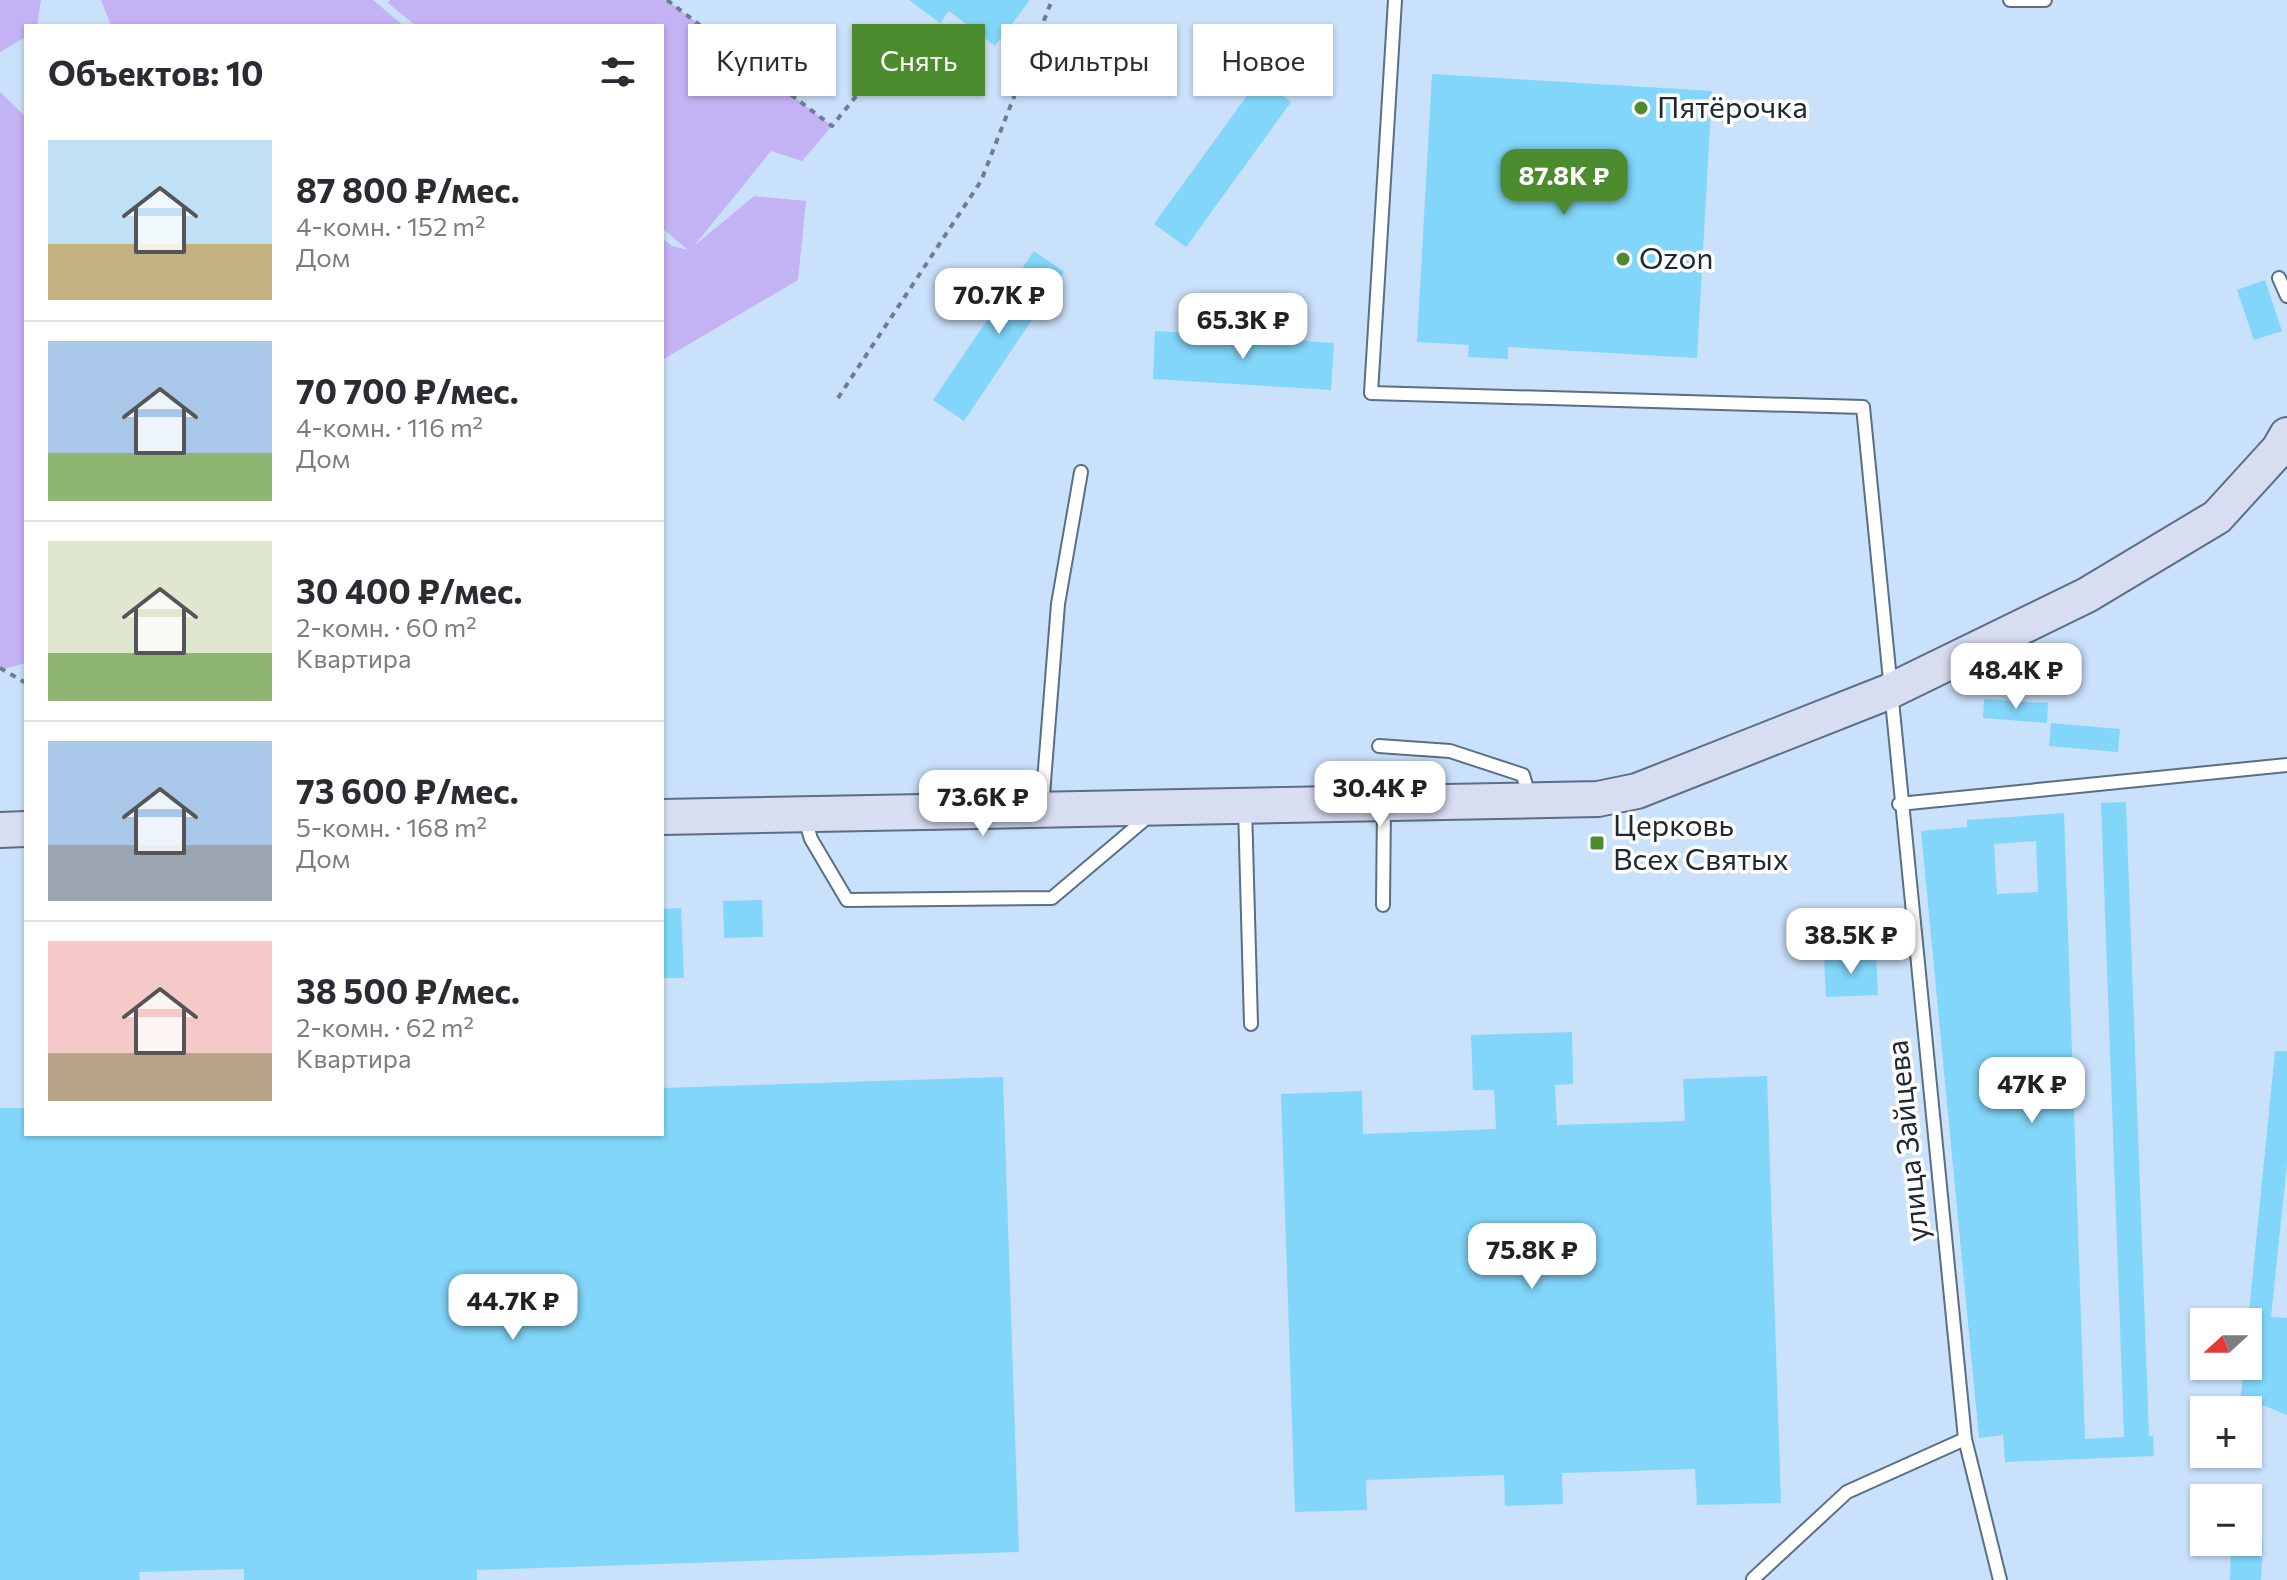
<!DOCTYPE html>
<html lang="ru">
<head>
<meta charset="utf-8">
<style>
	:root { --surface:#fff; --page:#f7f7f7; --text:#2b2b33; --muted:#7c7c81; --line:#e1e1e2; --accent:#4d8c2e }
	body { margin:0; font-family:Commissioner,sans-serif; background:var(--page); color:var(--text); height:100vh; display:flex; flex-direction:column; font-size:30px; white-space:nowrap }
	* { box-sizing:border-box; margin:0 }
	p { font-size:26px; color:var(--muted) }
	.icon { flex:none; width:44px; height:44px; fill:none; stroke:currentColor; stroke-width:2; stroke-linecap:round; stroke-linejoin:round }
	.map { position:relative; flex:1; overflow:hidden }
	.panel { position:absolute; left:24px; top:24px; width:640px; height:1112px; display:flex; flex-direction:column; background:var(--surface); border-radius:0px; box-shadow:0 2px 6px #0004 }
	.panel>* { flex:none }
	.top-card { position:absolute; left:688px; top:24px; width:760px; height:72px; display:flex; gap:16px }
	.needle { width:52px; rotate:249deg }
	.controls { position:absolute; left:2190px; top:1308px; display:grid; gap:16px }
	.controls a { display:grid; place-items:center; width:72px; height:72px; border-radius:0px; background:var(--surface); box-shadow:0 2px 6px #0004; font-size:40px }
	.price { position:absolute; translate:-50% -68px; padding:0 18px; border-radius:16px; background:#fff; color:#222; font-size:26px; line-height:52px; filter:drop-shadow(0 2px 4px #0008) }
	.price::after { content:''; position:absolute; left:50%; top:48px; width:24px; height:18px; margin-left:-12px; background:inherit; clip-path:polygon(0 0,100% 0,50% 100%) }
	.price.selected { background:var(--accent); color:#fff }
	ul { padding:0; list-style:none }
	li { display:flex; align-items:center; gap:24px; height:200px; padding:0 24px }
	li+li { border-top:2px solid var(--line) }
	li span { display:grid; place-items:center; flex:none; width:224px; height:160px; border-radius:0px; color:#555 }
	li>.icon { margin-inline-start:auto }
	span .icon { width:96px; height:96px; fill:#fffc; stroke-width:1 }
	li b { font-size:34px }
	h2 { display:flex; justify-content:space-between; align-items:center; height:96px; padding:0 24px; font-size:34px }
	.chip { padding:0 28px; border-radius:0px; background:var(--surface); box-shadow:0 2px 6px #0004; font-size:28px; line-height:72px }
	.chip.selected { background:var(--accent); color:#fff }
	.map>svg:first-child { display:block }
	.green { fill:#c4b3f4 }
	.building { fill:#82d6fa; fill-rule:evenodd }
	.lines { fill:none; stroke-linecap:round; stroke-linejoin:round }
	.lane-casing { stroke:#5a6e85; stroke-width:16 }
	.secondary-casing { stroke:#5a6e85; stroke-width:38 }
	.path { stroke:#6f7e8f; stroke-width:4; stroke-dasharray:6 6; stroke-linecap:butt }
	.lane { stroke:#fff; stroke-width:12 }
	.secondary { stroke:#d8ddf2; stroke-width:34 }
	.poi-dot { fill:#4d8c2e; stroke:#fff; stroke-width:3 }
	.labels { text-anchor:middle; stroke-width:7; stroke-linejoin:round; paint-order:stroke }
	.poi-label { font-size:30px; fill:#202932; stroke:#fff; text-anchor:start }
	.street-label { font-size:30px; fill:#202932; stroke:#fff }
</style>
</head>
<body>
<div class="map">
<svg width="2287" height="1580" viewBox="0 0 2287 1580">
	<rect width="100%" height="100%" fill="#cae1fb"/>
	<path class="green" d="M0,0H41L37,26H26V37L0,52Z
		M101,0H373L404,26H111Z
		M390,0H667L832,126L802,161L771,151L694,246L754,196L806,201L798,280L662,360V238L672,246L688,250L662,228V26H416L388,3Z
		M0,92L26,117V663L0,670Z"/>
	<path class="building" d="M909,0H1030L995,46L949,11L940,23Z
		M1432,74L1712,91L1697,358L1508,347V359L1468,357L1469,345L1417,342Z
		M1259,79L1291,102L1186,247L1154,224Z
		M1034,251L1064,272L964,421L933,400Z
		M2265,280L2282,331L2254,340L2237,290Z
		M1155,331L1334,343L1331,390L1153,379Z
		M1984,699L2048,703L2047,723L1983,718Z
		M2051,723L2120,729L2118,752L2049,746Z
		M2126,802L2149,1436H2153L2154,1456L2005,1462L2003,1435L1979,1438L1921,831L1967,827V820L2064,813L2085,1439L2124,1437L2101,803ZM2036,841L2038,892L1997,894L1994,844Z
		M762,900L763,937L724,938L723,901Z
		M681,908L684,978H662V909Z
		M1876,954L1878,995L1826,997L1824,957Z
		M1572,1032L1573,1084L1555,1085L1557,1125L1685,1121L1683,1079L1767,1076L1781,1503L1697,1505L1695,1469L1562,1473L1563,1504L1505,1506L1504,1475L1366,1480L1367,1510L1295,1512L1281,1094L1362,1091L1363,1134L1496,1129L1494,1090H1473L1471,1035Z
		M2275,1051H2287V1164L2271,1317L2287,1318V1415L2265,1406L2240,1403L2244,1366H2248V1322Z
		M1003,1077L1019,1552L477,1570V1580H244V1569L139,1572L140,1580H0V1108H26V1134H662V1088Z
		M2231,1542H2263L2261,1580H2230Z"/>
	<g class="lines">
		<g class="lane-casing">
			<path id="lane" d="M1395,0L1371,393L1863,407L1965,1439L2000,1580
				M2010,0H2045
				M2279,278L2287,296
				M1379,746L1450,751L1523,775L1529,796
				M1899,804L2287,765
				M1042,807L1058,604L1081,472
				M1245,807L1251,1024
				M805,819L811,839L847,900L1052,898L1150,815
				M1383,905L1384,804
				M1753,1579L1847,1492L1965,1439"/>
		</g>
		<g class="secondary-casing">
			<path id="secondary" d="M662,817L1598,799L1637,791L1888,692L2087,595L2217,517L2279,449L2287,435
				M0,830L26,829"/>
		</g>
		<path class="path" d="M667,0L832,126L903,38
			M838,398L981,181L1052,0
			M0,668L26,683"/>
		<use href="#lane" class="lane"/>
		<use href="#secondary" class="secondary"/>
	</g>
	<g class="poi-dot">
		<circle cx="1641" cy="108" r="8"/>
		<circle cx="1623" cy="259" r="8"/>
		<rect x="1589" y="835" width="16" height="16" rx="4"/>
	</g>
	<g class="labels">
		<g class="poi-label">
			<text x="1657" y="118">Пятёрочка</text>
			<text x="1639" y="269">Ozon</text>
			<text x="1613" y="836">Церковь<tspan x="1613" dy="34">Всех Святых</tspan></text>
		</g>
		<g class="street-label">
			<text transform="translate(1908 1141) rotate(-96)" y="10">улица Зайцева</text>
		</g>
	</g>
</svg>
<div class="controls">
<a><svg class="needle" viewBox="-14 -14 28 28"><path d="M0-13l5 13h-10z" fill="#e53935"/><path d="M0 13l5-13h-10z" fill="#7c7c81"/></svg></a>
<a>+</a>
<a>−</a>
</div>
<b class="price selected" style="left:1564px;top:217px">87.8K ₽</b>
<b class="price" style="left:999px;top:336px">70.7K ₽</b>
<b class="price" style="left:1243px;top:361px">65.3K ₽</b>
<b class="price" style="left:2016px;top:711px">48.4K ₽</b>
<b class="price" style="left:1380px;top:829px">30.4K ₽</b>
<b class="price" style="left:983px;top:838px">73.6K ₽</b>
<b class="price" style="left:1851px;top:976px">38.5K ₽</b>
<b class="price" style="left:2032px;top:1125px">47K ₽</b>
<b class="price" style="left:1532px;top:1291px">75.8K ₽</b>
<b class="price" style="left:513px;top:1342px">44.7K ₽</b>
<div class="top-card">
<a class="chip">Купить</a>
<a class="chip selected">Снять</a>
<a class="chip">Фильтры</a>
<a class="chip">Новое</a>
</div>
<section class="panel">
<h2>Объектов: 10<svg class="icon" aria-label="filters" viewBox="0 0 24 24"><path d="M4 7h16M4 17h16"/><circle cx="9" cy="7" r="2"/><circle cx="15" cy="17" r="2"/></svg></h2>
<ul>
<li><span style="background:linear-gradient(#bfe0f5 65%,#c2b280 0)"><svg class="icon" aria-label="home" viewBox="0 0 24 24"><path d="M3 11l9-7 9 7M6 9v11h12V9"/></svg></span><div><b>87 800 ₽/мес.</b><p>4-комн. · 152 m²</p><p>Дом</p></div></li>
<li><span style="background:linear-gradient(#a9c7e8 70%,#8fb573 0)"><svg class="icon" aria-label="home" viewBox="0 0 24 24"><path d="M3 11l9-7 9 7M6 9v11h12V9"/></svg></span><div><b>70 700 ₽/мес.</b><p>4-комн. · 116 m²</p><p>Дом</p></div></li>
<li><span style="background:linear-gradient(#dfe7d0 70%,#8fb573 0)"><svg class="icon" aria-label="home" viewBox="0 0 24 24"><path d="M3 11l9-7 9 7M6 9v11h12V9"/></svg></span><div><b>30 400 ₽/мес.</b><p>2-комн. · 60 m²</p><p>Квартира</p></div></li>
<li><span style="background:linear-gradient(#a9c7e8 65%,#9aa5b1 0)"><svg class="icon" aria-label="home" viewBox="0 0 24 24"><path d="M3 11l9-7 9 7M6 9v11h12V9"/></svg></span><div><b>73 600 ₽/мес.</b><p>5-комн. · 168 m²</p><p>Дом</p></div></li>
<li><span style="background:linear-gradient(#f6c9c9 70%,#b9a48a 0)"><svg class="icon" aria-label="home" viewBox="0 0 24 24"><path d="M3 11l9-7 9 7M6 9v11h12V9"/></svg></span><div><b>38 500 ₽/мес.</b><p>2-комн. · 62 m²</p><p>Квартира</p></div></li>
</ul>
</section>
</div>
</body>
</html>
